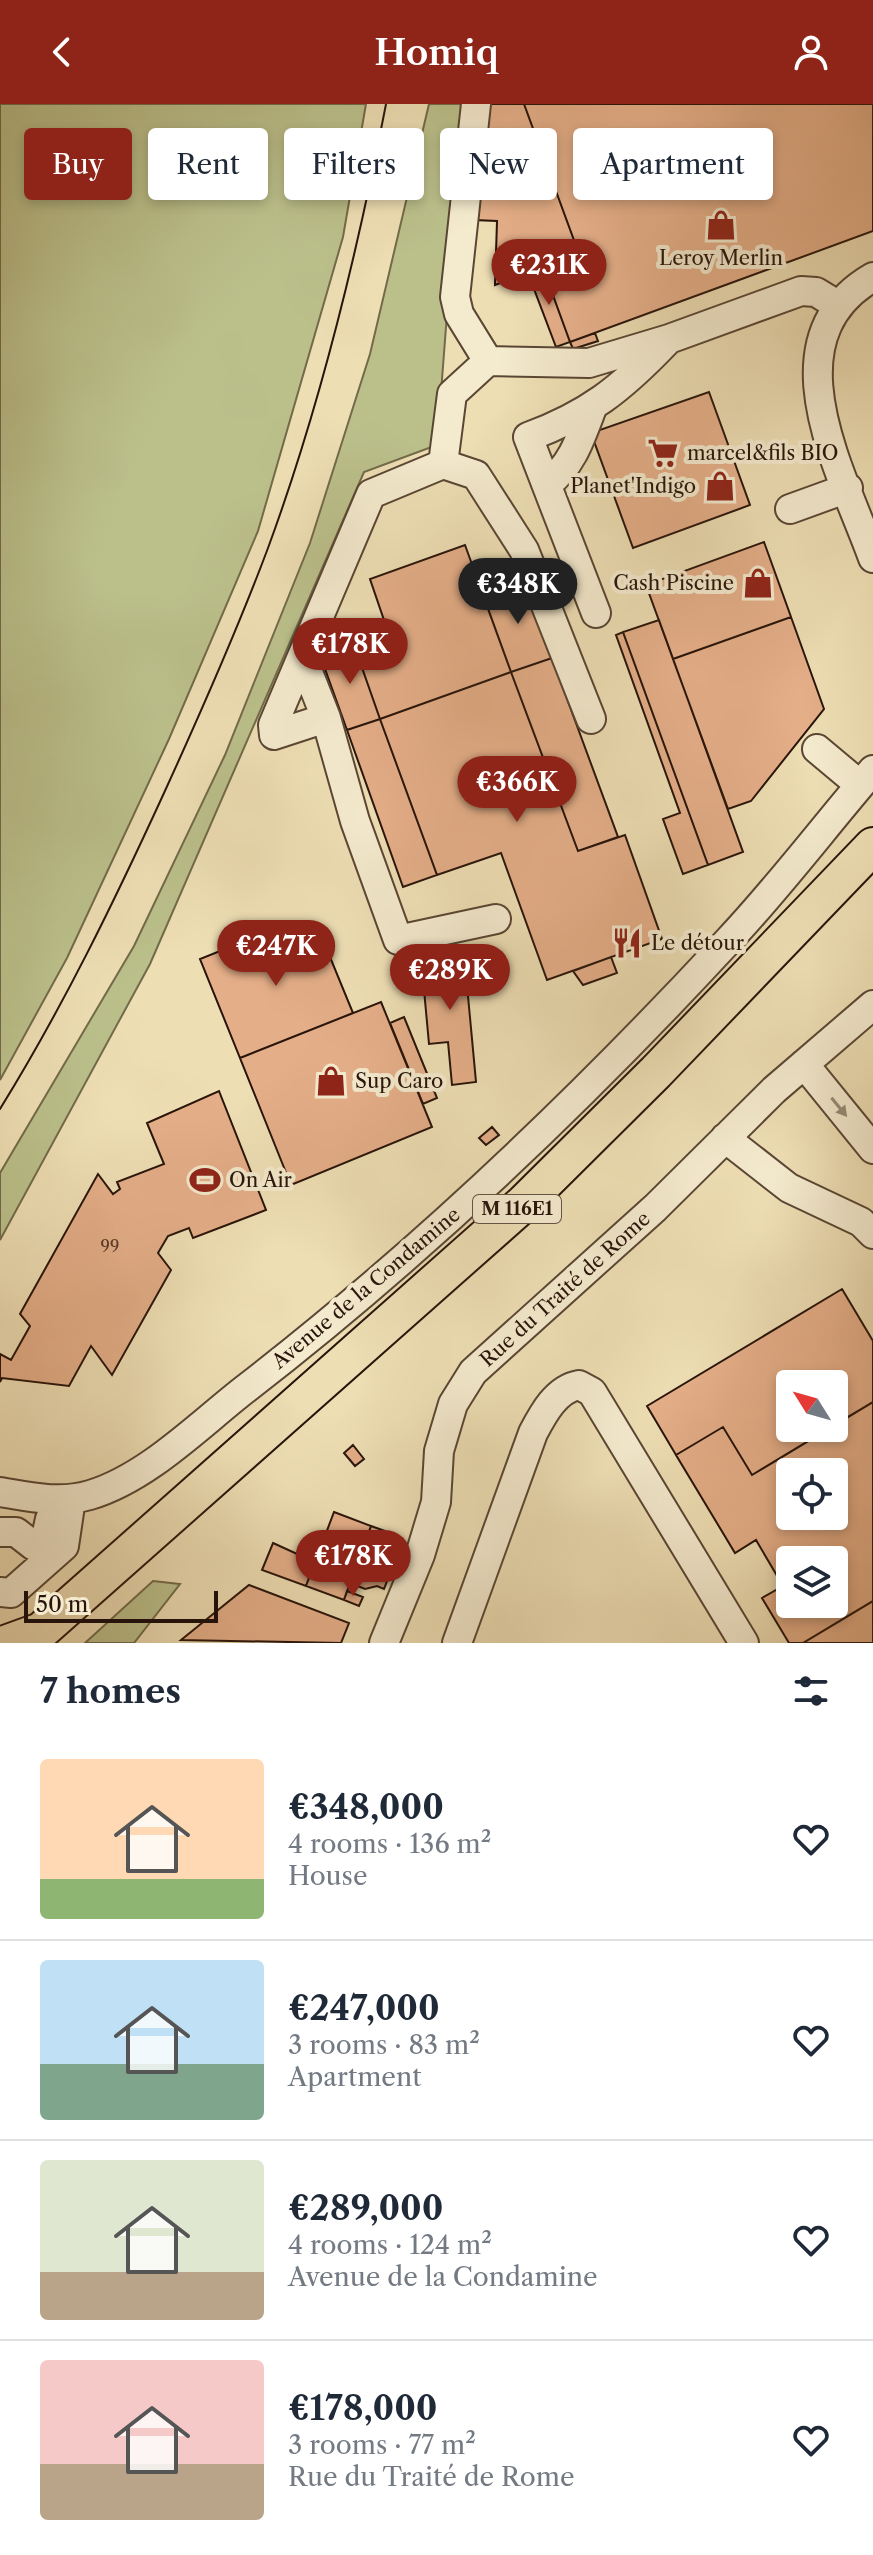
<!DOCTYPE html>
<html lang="en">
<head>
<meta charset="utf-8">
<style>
	:root { --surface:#fff; --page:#f6f6f7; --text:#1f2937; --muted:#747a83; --line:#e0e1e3; --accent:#8f2418 }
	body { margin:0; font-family:"Libre Caslon Text",serif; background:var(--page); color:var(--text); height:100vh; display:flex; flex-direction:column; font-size:30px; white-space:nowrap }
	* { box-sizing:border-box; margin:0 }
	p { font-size:26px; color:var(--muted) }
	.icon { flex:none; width:44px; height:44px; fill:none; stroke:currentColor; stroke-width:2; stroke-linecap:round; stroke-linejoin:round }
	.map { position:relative; height:1539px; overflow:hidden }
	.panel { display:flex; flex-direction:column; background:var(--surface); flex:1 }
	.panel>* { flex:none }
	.banner { position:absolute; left:24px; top:24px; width:826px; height:72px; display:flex; gap:16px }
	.needle { width:52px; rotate:307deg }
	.tools { position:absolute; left:776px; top:1266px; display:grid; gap:16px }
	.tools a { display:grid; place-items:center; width:72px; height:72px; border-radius:8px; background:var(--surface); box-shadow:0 4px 12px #0003; font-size:40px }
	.scale { position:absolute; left:24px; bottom:20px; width:194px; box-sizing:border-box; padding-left:8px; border:4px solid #28140a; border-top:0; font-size:22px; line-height:28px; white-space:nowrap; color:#28140a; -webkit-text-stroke:6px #f4eace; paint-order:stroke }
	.price { position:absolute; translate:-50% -68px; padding:0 18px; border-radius:28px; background:var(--accent); color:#fff; font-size:26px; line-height:52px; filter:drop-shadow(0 2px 4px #0008) }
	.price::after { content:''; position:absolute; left:50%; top:48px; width:24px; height:18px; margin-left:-12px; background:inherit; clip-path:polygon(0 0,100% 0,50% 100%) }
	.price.selected { background:#222; color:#fff }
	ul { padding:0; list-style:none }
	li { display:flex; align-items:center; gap:24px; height:200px; padding:0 40px }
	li+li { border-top:2px solid var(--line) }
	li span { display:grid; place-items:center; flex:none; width:224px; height:160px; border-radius:8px; color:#555 }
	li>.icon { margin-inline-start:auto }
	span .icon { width:96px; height:96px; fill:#fffc; stroke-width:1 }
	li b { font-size:34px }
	h2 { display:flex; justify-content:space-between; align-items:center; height:96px; padding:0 40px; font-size:34px }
	.chip { padding:0 28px; border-radius:8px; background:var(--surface); box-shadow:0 4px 12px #0003; font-size:28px; line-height:72px }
	.chip.selected { background:var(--accent); color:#fff }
	header { display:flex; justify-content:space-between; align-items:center; height:104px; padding:0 40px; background:var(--accent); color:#fff; font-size:36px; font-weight:600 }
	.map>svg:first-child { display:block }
	.green { fill:#bbc08b; stroke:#726a4a; stroke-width:2 }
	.building { fill:#e4ae88; stroke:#28140a; stroke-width:2; fill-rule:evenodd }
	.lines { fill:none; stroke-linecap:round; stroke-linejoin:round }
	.minor-casing { stroke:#5a4634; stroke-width:32 }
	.major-casing { stroke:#28140a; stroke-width:40 }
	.minor { stroke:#f4eace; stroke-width:28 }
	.major { stroke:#eedeb4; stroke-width:36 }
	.tram { stroke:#28140a; stroke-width:2 }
	.oneway { fill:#988a76 }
	.labels { text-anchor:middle; stroke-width:8; stroke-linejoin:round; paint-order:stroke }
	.number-label { font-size:16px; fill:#573a2a }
	.shield { fill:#f4eace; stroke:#655445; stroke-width:2 }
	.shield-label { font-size:18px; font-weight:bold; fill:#28140a }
	.poi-label { font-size:20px; fill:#28140a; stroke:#f4eace; text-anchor:start }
	.street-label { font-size:20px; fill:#28140a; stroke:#f4eace }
</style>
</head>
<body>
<header><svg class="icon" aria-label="back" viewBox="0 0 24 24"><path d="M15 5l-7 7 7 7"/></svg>Homiq<svg class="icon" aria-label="person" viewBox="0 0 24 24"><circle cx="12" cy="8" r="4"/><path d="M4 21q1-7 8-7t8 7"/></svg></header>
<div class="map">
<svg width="873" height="1539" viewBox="0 0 873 1539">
	<rect width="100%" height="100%" fill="#eedeb4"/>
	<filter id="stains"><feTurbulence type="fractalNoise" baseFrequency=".0025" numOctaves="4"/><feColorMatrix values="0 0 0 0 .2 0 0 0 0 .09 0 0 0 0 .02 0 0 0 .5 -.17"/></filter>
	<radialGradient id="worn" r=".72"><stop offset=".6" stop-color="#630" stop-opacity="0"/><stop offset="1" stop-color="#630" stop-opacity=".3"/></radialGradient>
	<path class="green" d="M0,0H366L343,133L258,427L169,635L67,854L0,976Z
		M429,0H463L437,341L364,368L150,860L0,1136V1069L134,842L225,651L310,439L370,250Z
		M153,1477L180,1480L134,1539H85Z"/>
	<path class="building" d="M481,0H524L579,150L495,181L497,117L474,116Z
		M524,0H873V127L570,238L543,164L579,150Z
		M543,164L570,238L556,243L528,169Z
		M595,229L598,237L573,245L570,238Z
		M709,288L750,401L633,444L591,329Z
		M764,438L791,513L673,555L646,481Z
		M465,441L511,568L380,615L353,538L387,525L370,475Z
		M524,477L552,554L511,568L483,491Z
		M791,513L824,605L751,697L728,705L673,555Z
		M659,516L743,748L708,761L623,528Z
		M623,528L708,761L683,770L663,715L680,709L616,531Z
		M353,538L380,615L347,626L320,551Z
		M552,554L618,733L578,747L511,568Z
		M511,568L578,747L625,731L662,835L547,876L501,749L437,771L380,615Z
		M380,615L437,771L403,783L347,626Z
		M290,819L323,836L353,909L240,954L200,855Z
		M464,849L476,978L452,981L448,938L429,940L421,853Z
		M611,853L617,869L583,881L573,867Z
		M381,898L432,1023L291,1081L240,954Z
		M404,913L437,994L423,1000L390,919Z
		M219,987L266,1106L193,1134L189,1124L168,1132L158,1149L171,1166L112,1271L91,1242L69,1282L2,1274L0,1278V1250L11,1256L30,1222L20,1210L98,1070L113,1090L120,1085L117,1078L164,1060L147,1019Z
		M492,1023L499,1031L486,1041L479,1034Z
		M842,1185L873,1237V1298L834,1321V1280H790V1324H830L752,1371L723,1323L676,1351L647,1302Z
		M873,1298V1497L803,1539H789L762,1494L783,1482L756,1436L735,1449L676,1351L723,1323L752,1371ZM790,1368H834V1412H790ZM790,1456H834V1500H790Z
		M353,1341L364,1355L355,1362L344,1349Z
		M334,1408L371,1422L344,1496L306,1482Z
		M371,1422L385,1427L387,1449L380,1465L358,1457Z
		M273,1439L315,1458L306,1482L262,1466Z
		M387,1449L397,1452L390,1469L380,1465Z
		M358,1457L390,1469L384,1485L377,1482L365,1485L350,1479Z
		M249,1481L349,1519L341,1539L181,1536Z
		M347,1487L363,1493L359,1502L344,1496Z
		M873,1497V1539H803Z"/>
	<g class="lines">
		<g class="minor-casing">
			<path id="minor" d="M476,0L455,193L459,210L488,257L589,259L669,235L801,187L816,188L839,202
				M873,173C766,235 842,368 873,454
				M488,257L452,290L443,360L371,390L273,621L274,631L326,614L355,717L398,836L496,815
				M443,360L476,371L524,446L591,615
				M547,380C572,362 581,333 592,304
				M790,405L848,384
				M596,509L528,333C588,311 621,285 666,238
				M302,553L326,614
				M817,645L860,681
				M804,960L873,1045
				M725,1034L789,1084L861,1118L873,1130
				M0,1388C30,1393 59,1400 90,1391C147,1374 198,1322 244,1286C419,1151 578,999 728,837C779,783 824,723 873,666
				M0,1428H16L34,1442L45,1438L50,1415
				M0,1488L11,1489L64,1442L71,1395
				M384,1539L420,1451L436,1398L439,1347L453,1300L473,1268L655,1104L774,986L873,901
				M457,1539L533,1329C543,1310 556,1285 579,1281L592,1288L744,1539"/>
		</g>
		<g class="major-casing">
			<path id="major" d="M8,1539L41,1527L524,1099L656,968L873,742"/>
		</g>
		<use href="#minor" class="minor"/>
		<use href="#major" class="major"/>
		<path class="tram" d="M0,1005C63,903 114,798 164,689C201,608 237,527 268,444C321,300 357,151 386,0"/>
	</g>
	<defs><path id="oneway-solid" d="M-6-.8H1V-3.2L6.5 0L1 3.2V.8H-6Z" transform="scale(2)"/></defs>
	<use class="oneway" href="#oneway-solid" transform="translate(839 1003) rotate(51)"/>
	<defs>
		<g id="shop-bare" transform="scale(2.4)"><path d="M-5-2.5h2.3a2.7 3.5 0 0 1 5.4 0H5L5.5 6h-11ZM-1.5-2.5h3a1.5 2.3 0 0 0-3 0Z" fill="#8f2418" stroke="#f4eace" stroke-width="2.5" paint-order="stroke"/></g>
		<g id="supermarket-bare" transform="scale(2.4)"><path d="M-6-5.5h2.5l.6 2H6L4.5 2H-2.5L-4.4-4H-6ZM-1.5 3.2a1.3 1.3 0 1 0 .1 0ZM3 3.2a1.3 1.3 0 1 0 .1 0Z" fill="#8f2418" stroke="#f4eace" stroke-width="2.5" paint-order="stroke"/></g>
		<g id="restaurant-bare" transform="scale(2.4)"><path d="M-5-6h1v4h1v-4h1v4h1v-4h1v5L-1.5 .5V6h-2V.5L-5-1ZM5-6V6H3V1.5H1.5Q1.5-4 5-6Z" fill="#8f2418" stroke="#f4eace" stroke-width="2.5" paint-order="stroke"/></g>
		<g id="stadium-bare" transform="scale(2.4)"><path d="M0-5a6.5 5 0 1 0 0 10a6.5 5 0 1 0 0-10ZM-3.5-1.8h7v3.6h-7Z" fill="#8f2418" stroke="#f4eace" stroke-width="2.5" paint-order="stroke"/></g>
	</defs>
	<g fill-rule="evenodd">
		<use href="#shop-bare" x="721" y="121"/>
		<use href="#supermarket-bare" x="663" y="349"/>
		<use href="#shop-bare" x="720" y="382"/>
		<use href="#shop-bare" x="758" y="479"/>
		<use href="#restaurant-bare" x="627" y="839"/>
		<use href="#shop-bare" x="331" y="977"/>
		<use href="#stadium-bare" x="205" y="1076"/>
	</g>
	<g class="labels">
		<g class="number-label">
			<text x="110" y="1148">99</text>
		</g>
		<rect class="shield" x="473" y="1091" width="88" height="28" rx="6"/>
		<g class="shield-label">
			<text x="517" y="1111">M 116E1</text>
		</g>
		<g class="poi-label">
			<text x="721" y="161" text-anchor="middle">Leroy Merlin</text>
			<text x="687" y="356">marcel&amp;fils BIO</text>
			<text x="696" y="389" text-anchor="end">Planet'Indigo</text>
			<text x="734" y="486" text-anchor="end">Cash Piscine</text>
			<text x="651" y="846">Le détour</text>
			<text x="355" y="984">Sup Caro</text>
			<text x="229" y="1083">On Air</text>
		</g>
		<g class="street-label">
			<text transform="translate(366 1184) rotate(-40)" y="7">Avenue de la Condamine</text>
			<text transform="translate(565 1185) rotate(-42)" y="7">Rue du Traité de Rome</text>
		</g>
	</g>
	<rect width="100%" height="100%" filter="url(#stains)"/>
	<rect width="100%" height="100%" fill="url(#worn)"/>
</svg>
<div class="tools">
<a><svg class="needle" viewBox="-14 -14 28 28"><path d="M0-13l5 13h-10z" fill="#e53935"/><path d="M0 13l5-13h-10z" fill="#747a83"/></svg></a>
<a><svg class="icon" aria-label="locate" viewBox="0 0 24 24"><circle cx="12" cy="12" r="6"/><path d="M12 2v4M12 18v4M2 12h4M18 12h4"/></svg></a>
<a><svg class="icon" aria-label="layers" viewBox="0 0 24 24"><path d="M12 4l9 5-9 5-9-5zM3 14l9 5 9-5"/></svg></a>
</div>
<div class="scale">50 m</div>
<b class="price" style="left:549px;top:203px">€231K</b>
<b class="price selected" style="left:518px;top:522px">€348K</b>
<b class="price" style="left:350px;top:582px">€178K</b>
<b class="price" style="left:517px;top:720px">€366K</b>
<b class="price" style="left:276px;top:884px">€247K</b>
<b class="price" style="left:450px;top:908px">€289K</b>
<b class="price" style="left:353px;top:1494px">€178K</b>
<div class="banner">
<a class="chip selected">Buy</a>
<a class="chip">Rent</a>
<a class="chip">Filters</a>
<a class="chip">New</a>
<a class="chip">Apartment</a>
</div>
</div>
<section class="panel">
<h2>7 homes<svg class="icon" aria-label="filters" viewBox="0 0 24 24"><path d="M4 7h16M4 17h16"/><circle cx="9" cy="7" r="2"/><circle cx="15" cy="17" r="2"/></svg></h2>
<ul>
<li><span style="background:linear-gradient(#ffd9b3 75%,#8fb573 0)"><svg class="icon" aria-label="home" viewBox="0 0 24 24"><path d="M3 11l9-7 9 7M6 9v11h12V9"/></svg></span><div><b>€348,000</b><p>4 rooms · 136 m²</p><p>House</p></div><svg class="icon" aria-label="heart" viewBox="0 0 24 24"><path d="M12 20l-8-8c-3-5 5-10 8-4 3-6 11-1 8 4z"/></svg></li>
<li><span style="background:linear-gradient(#bfe0f5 65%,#7fa58c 0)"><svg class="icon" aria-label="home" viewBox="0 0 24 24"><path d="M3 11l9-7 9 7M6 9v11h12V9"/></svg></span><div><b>€247,000</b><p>3 rooms · 83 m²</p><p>Apartment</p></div><svg class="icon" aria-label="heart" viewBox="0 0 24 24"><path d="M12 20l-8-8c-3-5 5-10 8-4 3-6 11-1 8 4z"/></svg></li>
<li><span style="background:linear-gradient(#dfe7d0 70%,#b9a48a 0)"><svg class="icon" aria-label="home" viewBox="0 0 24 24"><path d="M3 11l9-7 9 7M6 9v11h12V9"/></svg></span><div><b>€289,000</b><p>4 rooms · 124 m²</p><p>Avenue de la Condamine</p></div><svg class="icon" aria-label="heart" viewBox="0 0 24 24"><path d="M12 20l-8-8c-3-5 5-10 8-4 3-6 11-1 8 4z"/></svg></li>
<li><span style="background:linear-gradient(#f6c9c9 65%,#b9a48a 0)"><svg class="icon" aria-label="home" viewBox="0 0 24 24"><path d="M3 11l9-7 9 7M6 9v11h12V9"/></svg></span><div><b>€178,000</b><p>3 rooms · 77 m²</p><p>Rue du Traité de Rome</p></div><svg class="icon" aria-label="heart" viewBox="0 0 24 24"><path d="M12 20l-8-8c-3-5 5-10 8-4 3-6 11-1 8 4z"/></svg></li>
</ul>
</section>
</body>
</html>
